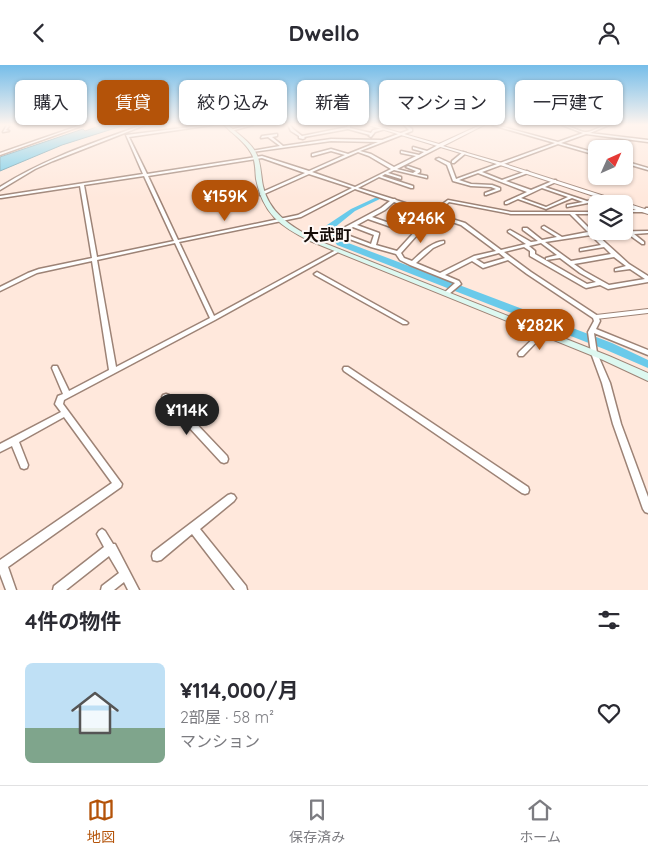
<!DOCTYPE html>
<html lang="ja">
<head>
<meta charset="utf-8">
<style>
	:root { --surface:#fff; --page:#f7f7f7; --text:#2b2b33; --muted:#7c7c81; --line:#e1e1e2; --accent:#b45309 }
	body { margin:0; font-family:Quicksand,"Noto Sans JP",sans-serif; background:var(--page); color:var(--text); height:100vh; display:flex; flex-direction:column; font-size:19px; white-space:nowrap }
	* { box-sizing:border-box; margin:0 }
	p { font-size:16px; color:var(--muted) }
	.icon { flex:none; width:28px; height:28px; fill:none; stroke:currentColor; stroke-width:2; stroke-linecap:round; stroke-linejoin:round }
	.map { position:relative; height:525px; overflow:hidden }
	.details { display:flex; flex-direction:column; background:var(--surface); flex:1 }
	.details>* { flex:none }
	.banner { position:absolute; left:15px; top:15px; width:619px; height:45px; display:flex; gap:10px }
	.needle { width:32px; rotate:45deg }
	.tools { position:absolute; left:588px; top:75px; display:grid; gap:10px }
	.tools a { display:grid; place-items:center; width:45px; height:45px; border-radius:8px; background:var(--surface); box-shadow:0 1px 4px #0004; font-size:25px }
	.price { position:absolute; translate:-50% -42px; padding:0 11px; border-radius:18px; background:var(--accent); color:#fff; font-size:16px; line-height:32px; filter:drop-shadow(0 1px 2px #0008) }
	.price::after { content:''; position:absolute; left:50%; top:30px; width:15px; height:11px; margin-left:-8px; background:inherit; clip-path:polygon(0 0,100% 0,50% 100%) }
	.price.current { background:#222; color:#fff }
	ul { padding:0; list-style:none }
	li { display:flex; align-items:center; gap:15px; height:125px; padding:0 25px }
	li span { display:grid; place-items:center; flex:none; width:140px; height:100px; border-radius:8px; color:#555 }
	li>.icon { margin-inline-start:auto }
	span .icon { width:60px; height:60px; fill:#fffc; stroke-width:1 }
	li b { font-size:21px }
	h2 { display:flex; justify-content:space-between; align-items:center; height:60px; padding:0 25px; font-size:21px }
	.chip { padding:0 18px; border-radius:8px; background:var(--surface); box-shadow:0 1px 4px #0004; font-size:18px; line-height:45px }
	.chip.current { background:var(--accent); color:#fff }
	header { display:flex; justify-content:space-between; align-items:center; height:65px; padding:0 25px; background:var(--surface); font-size:22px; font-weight:700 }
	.dock { display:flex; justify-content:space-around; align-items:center; height:70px; border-top:1px solid var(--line); background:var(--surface); font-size:14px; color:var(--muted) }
	.dock a { display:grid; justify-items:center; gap:2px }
	.dock .current { color:var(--accent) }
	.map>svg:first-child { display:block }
	.water { fill:#6acaea; stroke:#5091a6 }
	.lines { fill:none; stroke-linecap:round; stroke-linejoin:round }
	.stream { stroke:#5091a6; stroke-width:1 }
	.river { fill:#6acaea; fill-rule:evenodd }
	.minor-casing { stroke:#9d8376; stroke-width:3 }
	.tertiary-casing { stroke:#9d8376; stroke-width:2 }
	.secondary-casing { stroke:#9d8376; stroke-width:2 }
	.minor { fill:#fff; fill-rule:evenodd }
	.tertiary { fill:#fff; fill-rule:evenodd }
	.secondary { fill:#ddf8f0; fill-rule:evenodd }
	.labels { text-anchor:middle; stroke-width:4; stroke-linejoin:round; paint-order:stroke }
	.far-quarter-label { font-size:16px; font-weight:bold; fill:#150c08; stroke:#fff9f6 }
</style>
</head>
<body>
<header><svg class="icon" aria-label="back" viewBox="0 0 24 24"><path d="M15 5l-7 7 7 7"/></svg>Dwello<svg class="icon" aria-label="person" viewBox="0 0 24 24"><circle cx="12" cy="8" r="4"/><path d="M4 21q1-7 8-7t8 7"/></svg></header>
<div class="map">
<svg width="648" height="525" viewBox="0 0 648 525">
	<rect width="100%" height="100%" fill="#ffe8dc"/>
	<path class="water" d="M102,60H125L62,80L0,106V92L83,64L85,66Z"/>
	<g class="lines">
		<path class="stream" d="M568,60L586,67
			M591,68L648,75"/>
		<path class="river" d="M377,132L382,133L355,146L334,163L343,176L612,278L648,295V303L604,284L337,180L326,162L327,160L351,144Z"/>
		<g class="minor-casing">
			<path id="minor" d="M7,60L9,61L6,65L9,66L3,67Z
				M81,60H84L0,90V88Z
				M142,60H145L53,96L35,104L0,125V122C44,94 93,78 142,60Z
				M206,60H212L129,72L147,109L262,91L309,106L345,90L331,86L313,91H312V89L331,84L348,89L378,77L331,76L253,87L251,86L280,81L268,72L261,73L262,71L277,69V71L272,72L283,81L331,74L382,75L409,65L404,60H407L412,64V66L360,86L371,89L394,102L416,91L401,88V86L419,90L424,87L413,84V82L427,86L440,79H442V81L397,104L413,108L416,106L406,102L408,101L420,105V107L417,109L427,111V113L394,105L388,108L401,112V114L385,109L382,111L413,121V123H411L379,112L358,123L393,134H395L396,135L432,147L448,135L511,147H596V149H575L593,167L648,166V168L634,169L644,177V179H642L628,169H596L629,199L648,211V217L608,224L600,220L586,223L584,222L530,191V186L524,182L504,187L531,207L598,251L600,256L596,264L648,285V290L594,268L597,288L610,318L621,359L648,432V448L645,447L643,444L613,359L602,318L591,288L588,267L594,256L593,253L527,209L508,195L483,203L472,196L445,210L459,216L461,219L449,229H445L444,228L445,227L455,218L410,200L400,195L396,189L371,182L336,169V167L381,143L390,136L355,124L301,152L179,177L214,251L336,185H338L340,186L215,255L64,335L63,339L122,419L121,422L8,502L16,525H6L0,509V495L112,418L64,352L19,377L28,400L27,403L24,404L21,403L12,381L0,387V379L61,347L55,339L58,331L63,329L52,303L53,301H57L69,326L109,305L92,196L37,208L0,226V222L28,208L39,204L92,193L80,121L1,133H0V131L143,109L126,70ZM358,87L369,91L391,104L355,122L312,107ZM262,93L305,108L260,128V130H262L309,109L352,123L298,150L178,175L148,111ZM144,111L174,176L97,192L84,120ZM394,137L410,143L401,149V151H405L413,144L430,150L397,186L376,180L379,169V168L357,160L368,154L394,163H398V161L372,152L385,145ZM449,137L511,149H570L588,167L562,172L544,161L542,162V163L557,172L542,175L527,163H523V165L538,176L531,177L510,165L508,166V167L526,179L501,185L465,158L436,149ZM434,151L461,160L496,186L474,191L440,208L416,198L433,183L444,178V176C431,177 421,188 412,196L404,193L401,188ZM353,162L374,170L371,179L342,168ZM591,170L601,180L580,184V186L604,182L611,189L571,196L545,177ZM175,178L210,253L116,302L97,195ZM541,178L557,190L546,193V195L560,193L580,208L596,217L587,219L535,189V186L529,181ZM499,188L505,193L484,199L476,194ZM614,192L626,201L615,204V206L630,204L645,214L609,220L584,206L574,199Z
				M249,60H253L231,66L230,65Z
				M288,60H290L293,64L302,71L347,62L348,60H350V63L371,68L373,65L384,63L385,64L375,67L371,72L369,71L370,70L348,64L304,72L305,73L303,74L299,73V71L291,66Z
				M492,60H496L558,77L583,68L562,60C570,60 578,67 586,67C593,67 601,60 609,60L590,68L648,75V77L586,69L561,78L596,88V90L558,79L482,107L502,115L527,106L529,107L528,108L506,116L531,125L555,115H556V117L545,122L587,136L609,132L611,133L609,134L567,142V140L583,137L572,133L546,144L518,134L507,139H505V137L527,127L478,108L459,115L471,119L492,120L500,123V125L486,130H485V128L496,124L491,122L471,121L453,116L447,100L436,94L439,93L450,98L456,114L555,78ZM542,123L568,132L546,142L521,133Z
				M463,87L466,88L454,98H452V96Z
				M624,96L648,103V105L624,98Z
				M646,143H648V146L646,147H624V145H645Z
				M317,207L407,257L408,258L407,259H403L315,210L314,209Z
				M543,265L545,266L546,267L545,268L523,291H519L518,289L519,287L541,266Z
				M344,302H348L528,422L529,425L528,428L525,429L522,428L344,306L343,304Z
				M166,329L169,330L227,391L228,394L227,397L224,398L221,397L163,334L162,332L163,330Z
				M231,429L234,430L236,433L234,436L200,464L246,521L247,525H235L192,469L161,495L157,496L153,495L152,491L153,487L228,430Z
				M102,464L105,466L113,479H115L139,525H128L124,517L114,525H101L102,521L119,508L109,491L66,525H53L54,521L104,482L97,469L99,466Z"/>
		</g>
		<g class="tertiary-casing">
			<path id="tertiary" d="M368,60H373L439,79L480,60H484L443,81L502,98L648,145V149L624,141V139H618L500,100Z
				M648,244V248L596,254L592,252L596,250Z"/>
		</g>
		<g class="secondary-casing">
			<path id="secondary" d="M224,60H228C238,69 252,78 257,90C261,99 261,111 263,121C269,148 291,161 314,174L609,291L648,308V316L603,295L310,176C280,161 263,149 256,114C255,106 256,96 251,88C245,77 233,69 224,60Z"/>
		</g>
		<use href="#minor" class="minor"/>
		<use href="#tertiary" class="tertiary"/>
		<use href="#secondary" class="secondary"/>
	</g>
	<linearGradient id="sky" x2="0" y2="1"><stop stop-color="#75bde9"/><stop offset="0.45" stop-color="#fff5ef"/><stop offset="1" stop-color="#fff5ef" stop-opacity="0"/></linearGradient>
	<rect width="648" height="133" fill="url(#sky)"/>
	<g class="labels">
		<g class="far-quarter-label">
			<text x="327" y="176">大武町</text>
		</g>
	</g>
</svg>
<div class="tools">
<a><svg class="needle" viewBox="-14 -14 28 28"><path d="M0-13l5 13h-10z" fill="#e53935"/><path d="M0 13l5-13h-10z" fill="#7c7c81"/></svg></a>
<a><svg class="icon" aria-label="layers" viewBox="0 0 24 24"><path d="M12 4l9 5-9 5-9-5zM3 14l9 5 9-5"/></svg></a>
</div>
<b class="price" style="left:225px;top:157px">¥159K</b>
<b class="price" style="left:421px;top:179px">¥246K</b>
<b class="price" style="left:540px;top:286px">¥282K</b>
<b class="price current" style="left:187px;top:371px">¥114K</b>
<div class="banner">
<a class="chip">購入</a>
<a class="chip current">賃貸</a>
<a class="chip">絞り込み</a>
<a class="chip">新着</a>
<a class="chip">マンション</a>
<a class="chip">一戸建て</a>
</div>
</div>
<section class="details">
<h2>4件の物件<svg class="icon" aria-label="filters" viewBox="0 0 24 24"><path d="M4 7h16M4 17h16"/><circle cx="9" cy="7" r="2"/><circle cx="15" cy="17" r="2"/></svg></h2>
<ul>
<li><span style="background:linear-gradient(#bfe0f5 65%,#7fa58c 0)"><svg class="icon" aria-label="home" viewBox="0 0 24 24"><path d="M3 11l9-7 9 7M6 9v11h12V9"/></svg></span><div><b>¥114,000/月</b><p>2部屋 · 58 m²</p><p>マンション</p></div><svg class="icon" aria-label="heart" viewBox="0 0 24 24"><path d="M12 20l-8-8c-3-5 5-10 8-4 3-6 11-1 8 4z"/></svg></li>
</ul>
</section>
<nav class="dock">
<a class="current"><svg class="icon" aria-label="map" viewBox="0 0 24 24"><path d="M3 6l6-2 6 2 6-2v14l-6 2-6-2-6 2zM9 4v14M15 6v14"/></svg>地図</a>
<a><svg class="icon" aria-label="saved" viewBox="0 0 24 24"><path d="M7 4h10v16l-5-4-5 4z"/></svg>保存済み</a>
<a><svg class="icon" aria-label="home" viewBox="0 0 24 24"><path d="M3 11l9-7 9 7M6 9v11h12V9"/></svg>ホーム</a>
</nav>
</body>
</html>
